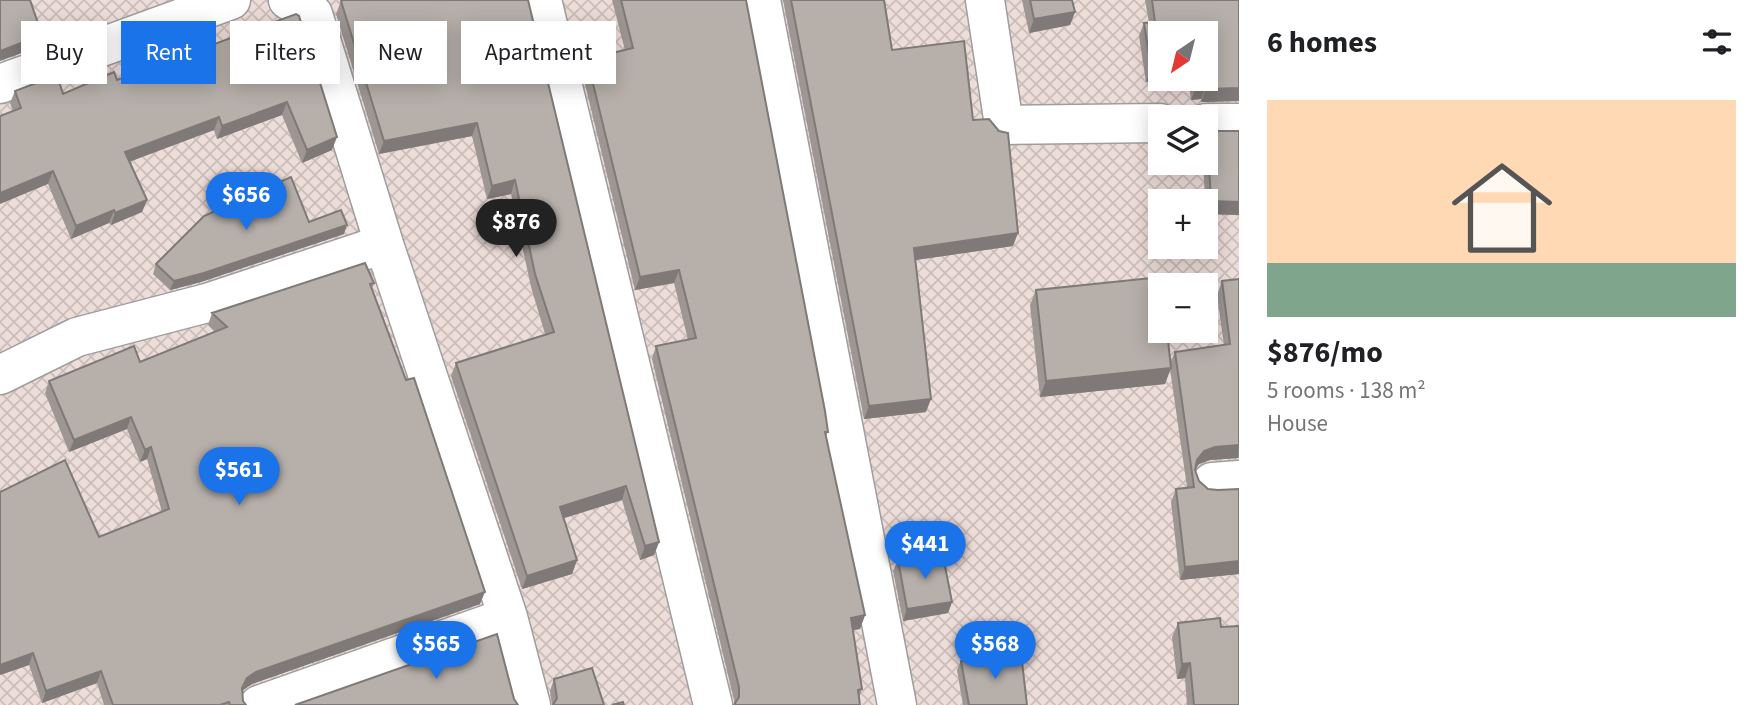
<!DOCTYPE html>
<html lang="en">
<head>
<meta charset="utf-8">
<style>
	:root { --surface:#fff; --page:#f2f2f2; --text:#202124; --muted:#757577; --line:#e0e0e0; --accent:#1a73e8 }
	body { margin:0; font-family:"Source Sans 3",sans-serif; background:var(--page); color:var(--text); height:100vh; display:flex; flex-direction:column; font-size:26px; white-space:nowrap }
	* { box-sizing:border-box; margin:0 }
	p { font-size:23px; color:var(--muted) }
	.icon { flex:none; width:38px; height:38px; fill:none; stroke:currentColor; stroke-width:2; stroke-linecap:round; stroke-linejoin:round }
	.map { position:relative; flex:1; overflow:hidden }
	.sheet { display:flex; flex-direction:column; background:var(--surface); width:525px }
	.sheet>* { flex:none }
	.guide { position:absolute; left:21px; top:21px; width:665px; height:63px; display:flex; gap:14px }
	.needle { width:46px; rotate:215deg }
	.tools { position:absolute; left:1148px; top:21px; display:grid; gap:14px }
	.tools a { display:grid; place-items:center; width:70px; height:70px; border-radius:0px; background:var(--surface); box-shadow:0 4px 18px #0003; font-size:35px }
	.price { position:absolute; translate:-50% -60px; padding:0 16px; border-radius:24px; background:var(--accent); color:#fff; font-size:23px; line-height:46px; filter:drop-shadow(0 2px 4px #0008) }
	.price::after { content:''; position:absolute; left:50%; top:42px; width:21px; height:16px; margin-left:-10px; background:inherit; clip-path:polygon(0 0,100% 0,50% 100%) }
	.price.current { background:#222; color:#fff }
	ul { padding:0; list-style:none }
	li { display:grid; align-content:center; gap:14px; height:371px; padding:0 28px }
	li+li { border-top:2px solid var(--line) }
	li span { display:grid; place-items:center; height:217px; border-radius:0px; color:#555 }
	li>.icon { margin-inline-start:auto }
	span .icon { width:126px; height:126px; fill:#fffc; stroke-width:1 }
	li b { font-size:30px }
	h2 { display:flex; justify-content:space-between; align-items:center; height:84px; padding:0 28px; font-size:30px }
	.pill { padding:0 24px; border-radius:0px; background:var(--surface); box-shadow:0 4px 18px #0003; font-size:24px; line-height:63px }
	.pill.current { background:var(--accent); color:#fff }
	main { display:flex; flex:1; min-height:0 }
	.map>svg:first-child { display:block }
	.military { fill:url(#military-cross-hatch); fill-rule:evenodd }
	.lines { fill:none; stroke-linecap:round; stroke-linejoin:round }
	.minor-casing { stroke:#9e9e9e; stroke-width:41 }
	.minor { stroke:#fff; stroke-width:38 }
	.wall { fill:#9d9692 }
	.shaded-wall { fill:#7f7a77 }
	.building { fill:#b6afaa; stroke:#7f7a77; stroke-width:2 }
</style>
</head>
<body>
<main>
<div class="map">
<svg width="1239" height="705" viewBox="0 0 1239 705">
	<defs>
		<pattern id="military-cross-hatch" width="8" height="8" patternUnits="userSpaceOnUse" patternTransform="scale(1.75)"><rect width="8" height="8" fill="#edddd9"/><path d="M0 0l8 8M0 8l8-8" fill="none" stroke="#cbbdba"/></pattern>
	</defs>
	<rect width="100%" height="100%" fill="#edeae4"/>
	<path class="military" d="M0,0H1239V705H0ZM1160,33H1206V79H1160ZM1160,117H1206V163H1160ZM1160,201H1206V247H1160ZM1160,285H1206V331H1160Z"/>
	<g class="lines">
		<g class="minor-casing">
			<path id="minor" d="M288,0L313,14L384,244L508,617L531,705
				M542,0L713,705
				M761,0L897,705
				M985,0L1004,125L1160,123
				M0,84L231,0
				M1206,123H1239
				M0,375L77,337L207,303L384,244
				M1212,482L1239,480
				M259,705L508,617"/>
		</g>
		<use href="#minor" class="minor"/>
	</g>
	<path class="wall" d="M528,0L659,542L654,555L640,560L622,500L563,518L577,560L572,574L522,589L451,376L456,363L545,334L531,287L511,194L487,199L472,136L379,154L336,14L341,1Z
		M612,0H746L828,432L826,436L865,615L860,629L853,630L862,689L859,698L734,705V700L652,359L656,346L688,340L674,283L635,290L582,72L587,59L625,50Z
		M783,0H884L892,50L973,120L1013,246L915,260L926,412L864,419Z
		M1022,0H1072L1075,12L1070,25L1029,33Z
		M1145,0H1239V101L1201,102V99L1191,100L1188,79H1206V33L1160,79H1171L1146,82L1139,36L1144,23H1149Z
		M296,14L332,150L302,163L282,115L217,139L214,130L130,161L147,200L142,212L111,225L109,223L71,239L48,184L13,111L10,103L15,91L63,94L117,80Z
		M1207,131H1239V215L1206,214L1203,163H1206V135Z
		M309,222L344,234L201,282L170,290L153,274L156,264Z
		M1239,279V458L1210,460L1199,464L1195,470L1199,481L1208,489L1218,490L1239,489V574L1180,580L1171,502L1176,489L1187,487L1170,369L1165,384L1040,397L1030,305L1036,290L1170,363L1175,352L1224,345L1217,295L1222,281Z
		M374,283L372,288L480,604L252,684L242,691L243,701L246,705H104L97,683L42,703L29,665L0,675V492L99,537L162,512L147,459L140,462L127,429L69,452L45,393L49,381L140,362L215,332L208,325L212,313Z
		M898,560L952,602L948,613L903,621L893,571Z
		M1178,623L1221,627L1239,705H1187L1185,678L1177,679L1172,637Z
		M961,661L1027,705H963L957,670Z
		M554,679L604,705H552L550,691Z"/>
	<path class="shaded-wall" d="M1075,12L1070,25L1029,33L1034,19Z
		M42,35L38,47L0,61V51Z
		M1160,67V79H1171L1146,82L1151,68Z
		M1206,86L1201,99L1191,100L1196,87Z
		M1239,88V101L1201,102L1206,89Z
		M287,102L282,115L217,139L222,126Z
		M219,117L214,130L121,165L125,152Z
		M477,123L472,136L379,154L384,141Z
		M337,137L332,150L302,163L307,150Z
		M53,171L48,184L0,204V193Z
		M515,180L511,194L487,199L492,186Z
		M147,200L142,212L111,225L115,213Z
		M1211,201L1239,202V215L1206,214Z
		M114,210L109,223L71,239L76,226Z
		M347,225L344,234L201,282L170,290L174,281Z
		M1018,233L1013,246L909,261L914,248Z
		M679,270L674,283L635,290L640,277Z
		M1171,368L1165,384L1040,397L1046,381Z
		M931,399L926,412L864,419L869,406Z
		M131,417L127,429L69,452L74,440Z
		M1239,445L1238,458L1210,460L1199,464L1192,473L1197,460L1204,451L1215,447Z
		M151,447L147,459L140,462L145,450Z
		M626,486L622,500L555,521L560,507Z
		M659,542L654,555L640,560L645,546Z
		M577,560L572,574L522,589L527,576Z
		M1239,561V574L1180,580L1185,567Z
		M485,592L480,604L252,684L243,690L238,700L247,678L256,672Z
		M952,602L948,613L903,621L907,609Z
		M865,615L860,629L846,631L851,618Z
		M33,653L29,665L0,675V665Z
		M1190,663L1185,678L1177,679L1182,664Z
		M101,671L97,683L42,703L46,691Z"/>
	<path class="building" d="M0,0H30L42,35L0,51Z
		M343,0H528L659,542L645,546L626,486L560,507L577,560L527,576L456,363L554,332L535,274L515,180L492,186L477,123L384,141L341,1Z
		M621,0H746L825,411L828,432H825L865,615L851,618L862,689L858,690L860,705H734L739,697V687L656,346L696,338L679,270L640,277L587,59L633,48Z
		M791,0H884L892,50L964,41L973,120L989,119L999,131L1008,133L1018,233L914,248L931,399L869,406Z
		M1030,0H1072L1075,12L1034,19Z
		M1152,0H1239V88L1206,89V86L1196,87L1195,79H1206V33H1160V67L1151,68L1144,23L1155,22Z
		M296,14L299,16L337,137L307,150L287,102L222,126L219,117L125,152L147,200L115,213L114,210L76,226L53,171L0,193V116L21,108L15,91L57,75L63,94L114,72L117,80Z
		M1207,131H1239V202L1211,201Z
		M291,177L309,222L341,210L347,225L204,273L174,281L156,264L204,216Z
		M365,263L374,283L370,284L406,380L414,378L485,592L256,672L247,678L242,688L243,701L246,705H230L229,702L220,705H113L101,671L46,691L33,653L0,665V492L65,460L99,537L169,509L151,447L145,450L131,417L74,440L49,381L134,346L140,362L227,327L212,313Z
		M1161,277L1162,285H1160V331H1167L1171,368L1046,381L1036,290Z
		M1239,279V445L1215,447L1204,451L1197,460L1195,470L1199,481L1208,489L1218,490L1239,489V561L1185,567L1176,489L1194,487L1175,352L1230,344L1222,281Z
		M942,551L952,602L907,609L898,560Z
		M1220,618L1221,627L1239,626V705H1194L1190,663L1182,664L1178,623Z
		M497,634L514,699L518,705H295Z
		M1021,653L1027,705H969L961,661Z
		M592,668L604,705H553L557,698L554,679Z
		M623,702L624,705H612Z"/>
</svg>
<div class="tools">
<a><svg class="needle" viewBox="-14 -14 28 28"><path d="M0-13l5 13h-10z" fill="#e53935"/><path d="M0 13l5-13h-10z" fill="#757577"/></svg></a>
<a><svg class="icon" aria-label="layers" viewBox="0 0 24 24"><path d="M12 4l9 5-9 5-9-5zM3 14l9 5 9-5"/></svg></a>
<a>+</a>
<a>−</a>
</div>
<b class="price" style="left:246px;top:232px">$656</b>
<b class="price current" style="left:516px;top:259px">$876</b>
<b class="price" style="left:239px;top:507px">$561</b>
<b class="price" style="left:925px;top:581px">$441</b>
<b class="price" style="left:436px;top:681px">$565</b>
<b class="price" style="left:995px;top:681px">$568</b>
<div class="guide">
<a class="pill">Buy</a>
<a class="pill current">Rent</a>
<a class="pill">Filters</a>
<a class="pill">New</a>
<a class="pill">Apartment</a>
</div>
</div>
<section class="sheet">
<h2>6 homes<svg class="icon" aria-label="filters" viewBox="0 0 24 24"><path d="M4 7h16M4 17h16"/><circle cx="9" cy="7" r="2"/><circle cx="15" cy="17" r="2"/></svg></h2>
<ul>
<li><span style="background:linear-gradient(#ffd9b3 75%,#7fa58c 0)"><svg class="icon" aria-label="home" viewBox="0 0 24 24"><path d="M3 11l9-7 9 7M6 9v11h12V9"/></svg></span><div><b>$876/mo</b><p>5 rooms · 138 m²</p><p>House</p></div></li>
</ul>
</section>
</main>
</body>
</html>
